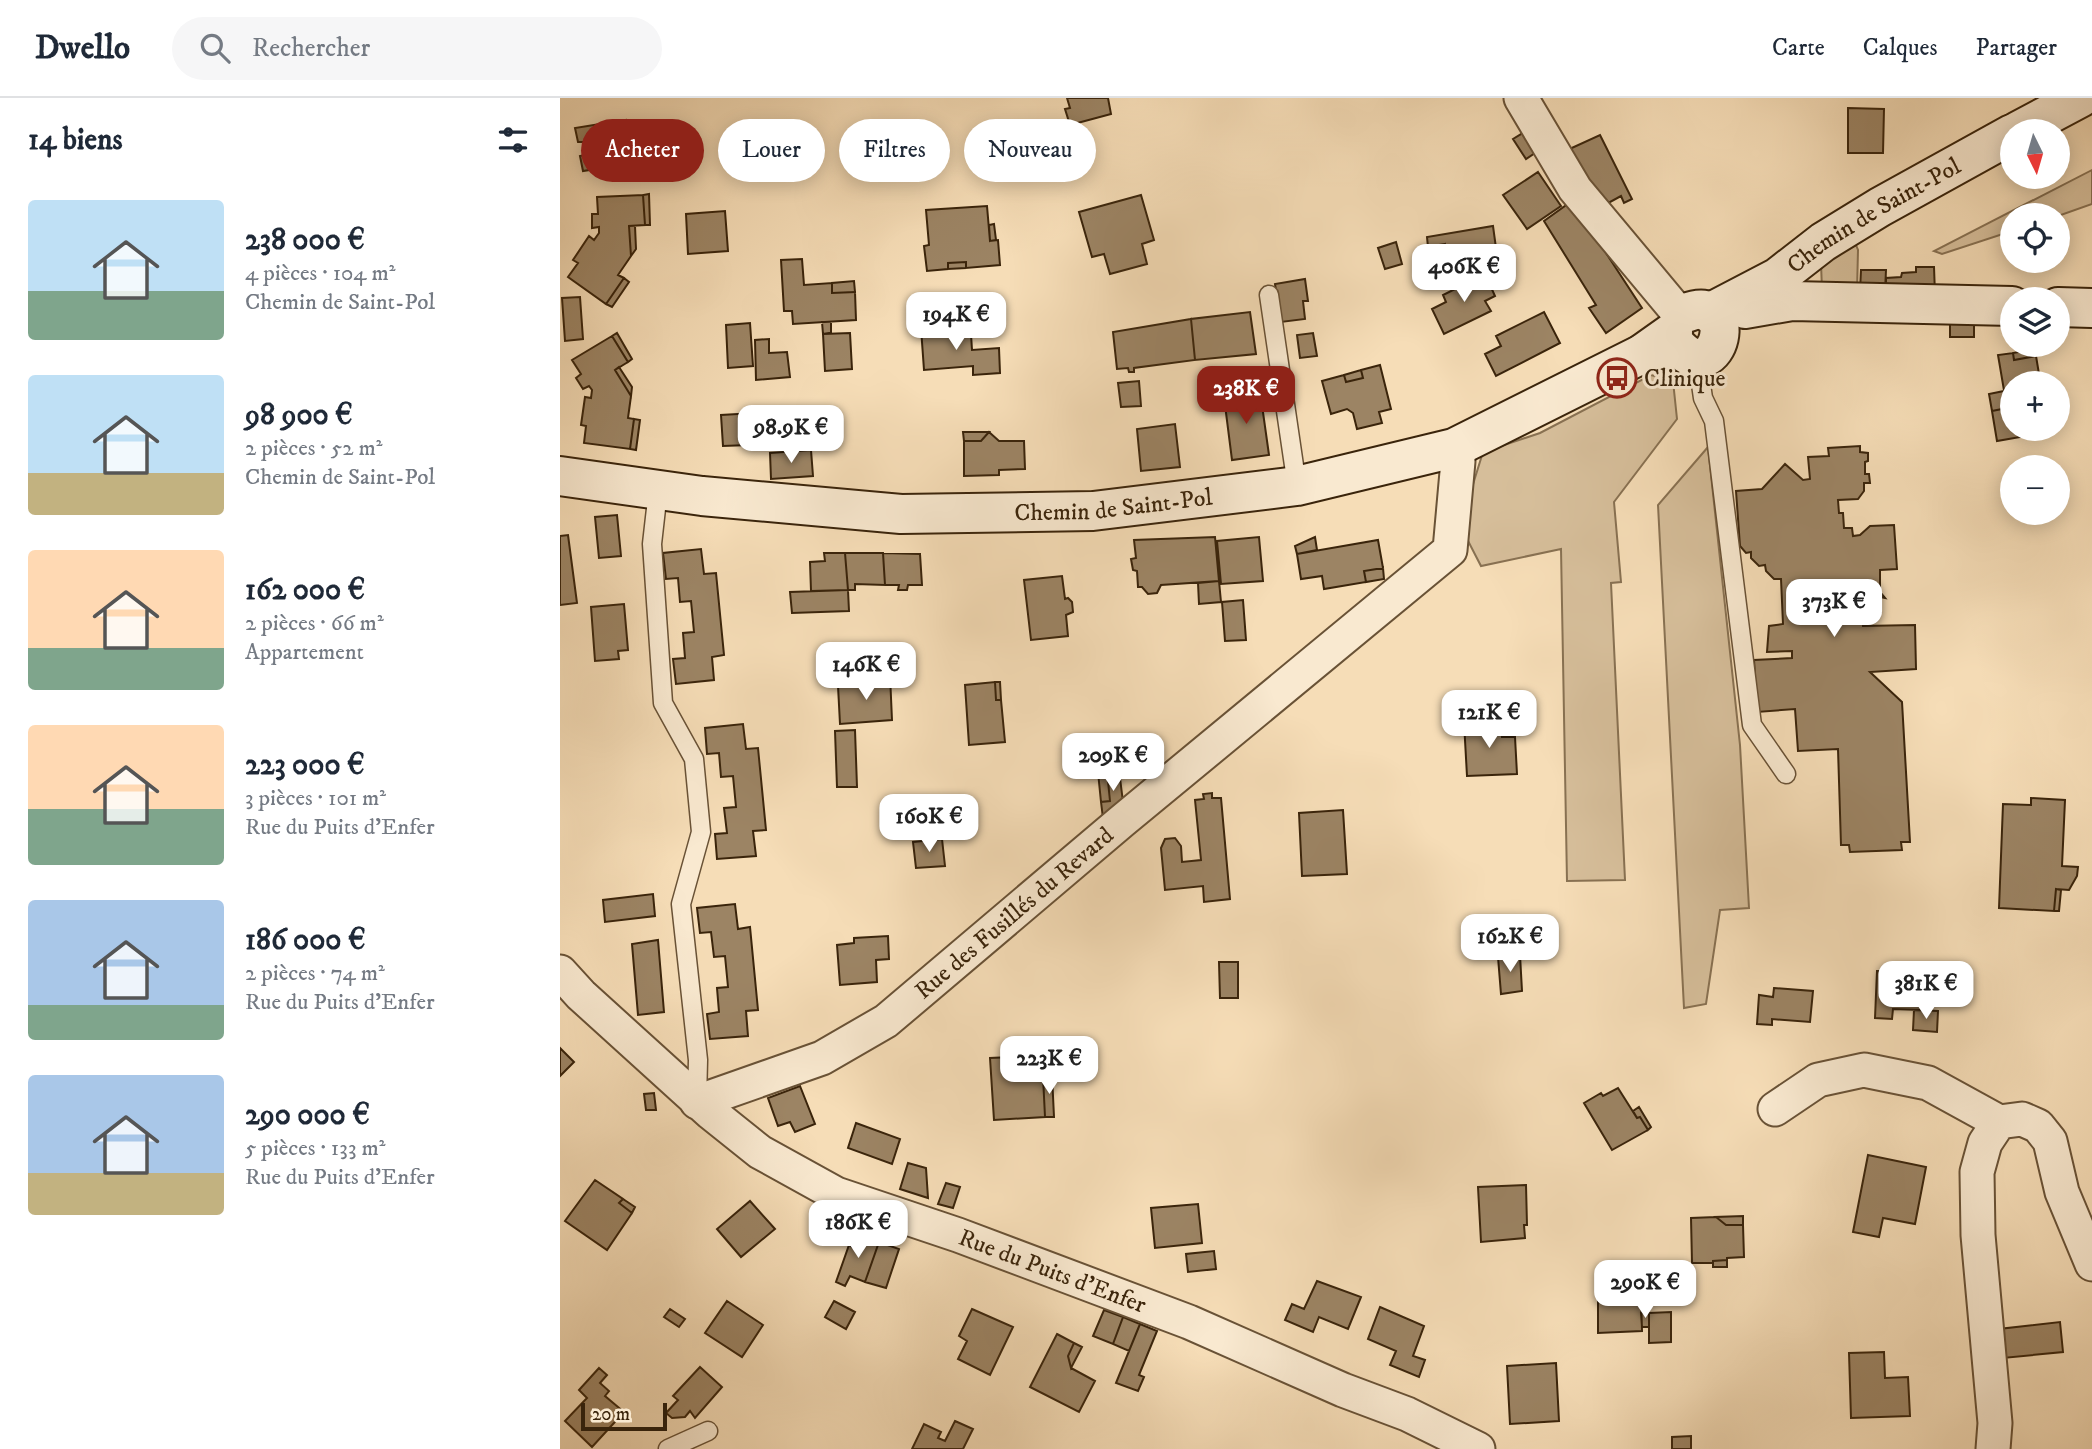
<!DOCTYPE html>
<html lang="fr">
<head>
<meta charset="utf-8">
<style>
	:root { --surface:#fff; --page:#f6f6f7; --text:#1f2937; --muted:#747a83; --line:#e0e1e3; --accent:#8f2418 }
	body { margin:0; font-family:"IM FELL DW Pica",serif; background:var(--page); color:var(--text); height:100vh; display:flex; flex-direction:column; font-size:26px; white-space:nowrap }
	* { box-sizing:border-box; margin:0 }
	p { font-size:23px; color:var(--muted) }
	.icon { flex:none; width:38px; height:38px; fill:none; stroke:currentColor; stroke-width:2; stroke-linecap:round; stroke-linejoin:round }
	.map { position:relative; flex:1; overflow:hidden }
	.panel { display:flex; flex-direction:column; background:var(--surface); width:560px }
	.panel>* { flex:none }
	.hud { position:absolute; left:21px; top:21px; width:665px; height:63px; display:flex; gap:14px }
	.needle { width:46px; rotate:175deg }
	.controls { position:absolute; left:1440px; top:21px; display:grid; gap:14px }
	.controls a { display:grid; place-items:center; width:70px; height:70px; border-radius:50%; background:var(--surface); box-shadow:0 4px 18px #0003; font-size:35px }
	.scale { position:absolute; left:21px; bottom:18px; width:86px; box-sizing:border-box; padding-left:7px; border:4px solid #3a240b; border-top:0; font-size:19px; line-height:24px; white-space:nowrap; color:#3a240b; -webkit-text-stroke:5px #f9e9d0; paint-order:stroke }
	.price { position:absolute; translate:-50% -60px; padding:0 16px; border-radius:14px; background:#fff; color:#222; font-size:23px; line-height:46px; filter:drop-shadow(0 2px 4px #0008) }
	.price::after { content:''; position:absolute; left:50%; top:42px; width:21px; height:16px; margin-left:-10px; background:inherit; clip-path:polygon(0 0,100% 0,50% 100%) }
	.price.current { background:var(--accent); color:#fff }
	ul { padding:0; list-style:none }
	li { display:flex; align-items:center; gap:21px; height:175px; padding:0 28px }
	li span { display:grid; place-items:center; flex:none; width:196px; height:140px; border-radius:7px; color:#555 }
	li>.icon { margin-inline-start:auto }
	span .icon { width:84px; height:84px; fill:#fffc; stroke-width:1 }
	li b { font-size:30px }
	h2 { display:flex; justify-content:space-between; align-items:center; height:84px; padding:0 28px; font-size:30px }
	.tag { padding:0 24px; border-radius:32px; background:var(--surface); box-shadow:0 4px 18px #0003; font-size:24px; line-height:63px }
	.tag.current { background:var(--accent); color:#fff }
	header { display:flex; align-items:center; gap:42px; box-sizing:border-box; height:98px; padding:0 35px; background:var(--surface); border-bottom:2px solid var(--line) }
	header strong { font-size:33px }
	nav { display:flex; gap:38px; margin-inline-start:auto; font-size:24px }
	.search { width:490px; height:63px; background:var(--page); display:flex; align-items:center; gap:18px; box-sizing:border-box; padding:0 24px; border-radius:38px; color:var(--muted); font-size:26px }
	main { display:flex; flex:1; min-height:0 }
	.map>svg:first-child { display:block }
	.green { fill:#d6be9a; stroke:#887152; stroke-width:2 }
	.building { fill:#9c8464; stroke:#3a240b; stroke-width:2 }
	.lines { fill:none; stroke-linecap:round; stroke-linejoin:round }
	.service-casing { stroke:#695236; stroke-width:21 }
	.minor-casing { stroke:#695236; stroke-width:37 }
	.secondary-casing { stroke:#3a240b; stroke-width:42 }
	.service { stroke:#f9e9d0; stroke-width:18 }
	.minor { stroke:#f9e9d0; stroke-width:33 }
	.secondary { stroke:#f9e9d0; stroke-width:38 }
	.labels { text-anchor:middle; stroke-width:6; stroke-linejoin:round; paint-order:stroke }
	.street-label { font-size:24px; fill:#3a240b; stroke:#f9e9d0 }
	.poi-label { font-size:24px; fill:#3a240b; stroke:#f9e9d0; text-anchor:start }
</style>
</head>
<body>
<header>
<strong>Dwello</strong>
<div class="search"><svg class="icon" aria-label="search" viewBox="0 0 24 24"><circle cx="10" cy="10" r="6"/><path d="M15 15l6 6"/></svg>Rechercher</div>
<nav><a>Carte</a><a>Calques</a><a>Partager</a></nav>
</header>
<main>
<section class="panel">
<h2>14 biens<svg class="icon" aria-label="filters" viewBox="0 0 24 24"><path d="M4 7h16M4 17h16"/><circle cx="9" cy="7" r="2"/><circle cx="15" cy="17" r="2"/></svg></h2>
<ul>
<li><span style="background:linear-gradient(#bfe0f5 65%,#7fa58c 0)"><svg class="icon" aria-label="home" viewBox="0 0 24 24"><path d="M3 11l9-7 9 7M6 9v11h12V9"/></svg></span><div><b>238 000 €</b><p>4 pièces · 104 m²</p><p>Chemin de Saint-Pol</p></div></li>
<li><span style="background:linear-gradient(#bfe0f5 70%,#c2b280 0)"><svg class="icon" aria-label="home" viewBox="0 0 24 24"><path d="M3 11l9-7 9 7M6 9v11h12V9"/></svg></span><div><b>98 900 €</b><p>2 pièces · 52 m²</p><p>Chemin de Saint-Pol</p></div></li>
<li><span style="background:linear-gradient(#ffd9b3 70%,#7fa58c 0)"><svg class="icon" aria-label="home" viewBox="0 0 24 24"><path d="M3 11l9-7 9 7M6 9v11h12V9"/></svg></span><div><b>162 000 €</b><p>2 pièces · 66 m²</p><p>Appartement</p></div></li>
<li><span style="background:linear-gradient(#ffd9b3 60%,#7fa58c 0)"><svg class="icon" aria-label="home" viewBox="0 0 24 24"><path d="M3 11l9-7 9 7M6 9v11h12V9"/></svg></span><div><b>223 000 €</b><p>3 pièces · 101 m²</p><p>Rue du Puits d'Enfer</p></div></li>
<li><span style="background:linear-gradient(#a9c7e8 75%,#7fa58c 0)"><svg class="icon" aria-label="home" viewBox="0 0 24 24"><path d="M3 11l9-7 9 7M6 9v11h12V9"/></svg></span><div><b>186 000 €</b><p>2 pièces · 74 m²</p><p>Rue du Puits d'Enfer</p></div></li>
<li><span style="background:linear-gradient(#a9c7e8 70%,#c2b280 0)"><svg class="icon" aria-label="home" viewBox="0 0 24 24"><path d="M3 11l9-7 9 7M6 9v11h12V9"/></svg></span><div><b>290 000 €</b><p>5 pièces · 133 m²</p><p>Rue du Puits d'Enfer</p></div></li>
</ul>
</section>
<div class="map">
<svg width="1532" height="1351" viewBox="0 0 1532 1351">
	<rect width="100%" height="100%" fill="#f6ddb7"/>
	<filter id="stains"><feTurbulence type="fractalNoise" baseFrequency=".00286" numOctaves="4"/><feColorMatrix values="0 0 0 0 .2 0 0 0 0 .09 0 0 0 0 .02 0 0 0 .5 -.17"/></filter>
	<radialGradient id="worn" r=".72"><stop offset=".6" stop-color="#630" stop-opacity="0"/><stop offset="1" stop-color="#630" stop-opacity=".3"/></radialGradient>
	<path class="green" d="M1532,72V106L1498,118L1452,117V133L1382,156L1374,153Z
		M1296,147L1298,152L1297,193L1262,192L1261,165Z
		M1091,277L1113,283L1117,321L1054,404L1061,484L1051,485L1065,782L1007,783L1001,451L921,468L905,437L910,396L923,354L980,335Z
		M1148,349L1180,647L1189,810L1160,812L1146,906L1124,910L1098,407Z"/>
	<path class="building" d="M507,0H548L551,16L510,27L505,11L510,10Z
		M1288,10L1324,11L1323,55H1288Z
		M66,22L71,49L63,51L59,23Z
		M59,23L63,51L71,49L73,65L23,73L20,58L25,57L23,44H18L15,30Z
		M966,33L978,53L966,61L953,41Z
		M1040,37L1072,101L1064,105L1061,98L1041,109L1003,54Z
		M978,74L1001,108L967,131L943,97Z
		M89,96L90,127H85L83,97Z
		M83,97L85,127L69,128L71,158L58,177L64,180L46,206L8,179L18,165L13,162L29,138L34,142L39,135V129L32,130V116H38L37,99Z
		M581,97L594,142L582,146L587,166L550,176L544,156L532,159L519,114Z
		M1012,103L1082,210L1046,235L1029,210L1036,207L984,123Z
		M427,108L430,143L438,142L440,167L406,170V164L388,165V171L367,173L364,148L369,147L366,112Z
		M165,113L168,153L128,156L126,116Z
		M434,126L436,142L430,143L429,127Z
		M69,128H75L76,151L71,158Z
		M933,128L936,150L886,157L885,146L868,149L867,139Z
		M836,144L842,166L825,171L818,150Z
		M242,161L244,187L272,185V195L295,194L296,222L233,226L232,213H224L221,162Z
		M406,164V170L388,171V165Z
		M1356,169H1374L1375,196L1326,195V180L1341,179L1342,175L1356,174Z
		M1301,172H1326L1325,194L1300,193Z
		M925,176L935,198L925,203L931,213L884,236L872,211L886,204L883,197Z
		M64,180L69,184L52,209L46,206Z
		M745,181L748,203H743L745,221L721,224L715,186Z
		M294,183L295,194L272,195V185Z
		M20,199L23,241L5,243L2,200Z
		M690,214L696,256L635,262L631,221Z
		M984,214L1000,245L936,278L925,256L941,248L936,238Z
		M631,221L635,262L574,270V274H569L568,270L557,271L553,234Z
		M1390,223H1414V239H1390Z
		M262,224H271V235L263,236Z
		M190,225L193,268L168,270L166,227Z
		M411,227V236L395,237L386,229Z
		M386,229L395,237L411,236L412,252L439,250L440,275L413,277V268L364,272L361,230Z
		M57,235L72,261L68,264L52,238Z
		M290,235L292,271L265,273L263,236Z
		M753,235L757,258L740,260L737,237Z
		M52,238L68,264L55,272L71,298L68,320L74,321L70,351L24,345L26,328L21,327L25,299L31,300L32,292L29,288L23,291L16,280L21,276L12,262Z
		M209,241V255L227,254L230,279L196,282L195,242Z
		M1475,251L1476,258L1454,262L1453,255Z
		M1453,255L1454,262L1476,258L1480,282H1477V285H1452V331H1465L1466,338L1437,343L1432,313L1447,310L1438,257Z
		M820,267L831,311L819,314L822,325L797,331L793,315L787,311L771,316L762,283L784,277L786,284L803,280L801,272Z
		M59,269L72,289L71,298L55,272Z
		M801,272L803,280L786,284L784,277Z
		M579,283L581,308L561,309L558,285Z
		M700,293L709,357L672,362L664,299Z
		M1444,293L1447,310L1432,313L1429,296Z
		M195,315L197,345H189V347L163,348L161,317Z
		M74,321L80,322L76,352L70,351Z
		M615,326L620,369L581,373L577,331Z
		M403,334H429L421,343H404Z
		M429,334L439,343H464L465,371L439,372V377L404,378V343H421Z
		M1300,348V354L1308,355V363L1305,364V376H1309L1310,385H1304V393L1298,401L1278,402L1279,415H1283L1284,430H1292L1293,438L1300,437L1310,428L1334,427L1337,471L1320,472V494L1325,500L1320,499L1321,514L1302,516L1303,528L1355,527L1356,571L1310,574L1342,604L1350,744H1341L1342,752L1290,754L1289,747H1281L1278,651L1238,653L1235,611L1197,614L1194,562L1232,560V553L1207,554L1209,528L1223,526L1221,481H1214L1206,473L1205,467L1199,468L1191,460V454L1186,455L1180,448L1176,393L1202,391L1225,366L1243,382L1250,381L1248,359L1269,358L1268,350Z
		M251,352L253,378L211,381L210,355Z
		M57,417L61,458L39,460L35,419Z
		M8,437L17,505L0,507V438Z
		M655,439L659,483L601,487L597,495L588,496L582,489H578L577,473L573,472L571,461L576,460L574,442Z
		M699,439L703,483L661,486L657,443Z
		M755,439L757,452L737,456L735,448Z
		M818,442L823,470L804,473L806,484L764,491L762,478L741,481L737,456Z
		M141,451L144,476L156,475L164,557L152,559L154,582L116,586L113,561L125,560L123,535L134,534L131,503L120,504L118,480L106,481L103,455Z
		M264,455H285L288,492L251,493L250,464L265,463Z
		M285,455H323L325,487L295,486V492H288Z
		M323,455L360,456L362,487H348L347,492H338L339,487H325Z
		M823,470L824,481L806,484L804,473Z
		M502,478L505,501L508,500L512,504L513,514L506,517L508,538L471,542L464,482Z
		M659,483L661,504L639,506L638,485Z
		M288,492L289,513L232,515L230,494Z
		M683,502L686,542L665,543L662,504Z
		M64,506L68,552L58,553L59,561L35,563L31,509Z
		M348,552L349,575L331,576L330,553Z
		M330,577L332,622L280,626L278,588L313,586L312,578Z
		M435,584L436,602H441L445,644L409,647L405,587Z
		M435,584H440L441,602H436Z
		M941,622L942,639H955L957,676L907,678L904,624Z
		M183,626L186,651L198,650L206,732L193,733L196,758L157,761L155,736L167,735L164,710L176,709L173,678L161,679L159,655L147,656L145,630Z
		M295,632L297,689H277L275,633Z
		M559,672L563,704L543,720L541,704L550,703L547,673Z
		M547,673L550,703L541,704L538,674Z
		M652,695V700H661L670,801L644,804L643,788L605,792L601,750L605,741L615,740L621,748L622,764L641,762L635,702L644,701L643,696Z
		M1471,700L1505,702L1502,768L1518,769L1517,778L1509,792L1496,791L1494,813L1439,810L1443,706L1471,707Z
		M783,712L787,776L742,778L739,715Z
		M382,741L385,768L356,770L353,744Z
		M1496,791L1501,792L1499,813H1494Z
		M93,796L95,818L45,824L43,802Z
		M175,806L178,831L190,829L198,912L186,913L188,938L150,941L147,916L159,914L157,890L168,889L165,858L154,859L151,834L140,835L137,810Z
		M958,832L960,857L938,859L936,834Z
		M328,838L329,861L316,862L317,884L280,887L277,847L294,845V840Z
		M98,842L104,914L78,917L72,846Z
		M960,857L962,893L941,896L938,859Z
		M659,864H678V900H660Z
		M1317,873L1362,875L1361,912L1333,911L1332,921L1315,920Z
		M1214,890L1253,893L1250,924L1212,921V927L1197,926L1199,897L1213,899Z
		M1354,912L1378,913L1377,934L1353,932Z
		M0,950L14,964L0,978Z
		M478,958L479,978H483L485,1019L434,1022L430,960Z
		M492,977L494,1019H485L483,978Z
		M240,988L255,1026L235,1034L230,1024L218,1028L208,1000Z
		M1058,990L1077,1020L1080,1019L1088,1032L1052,1052L1024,1005L1041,995L1043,998Z
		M94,995L96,1012H86L84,996Z
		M1079,1009L1091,1029L1088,1032L1080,1019L1077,1020L1073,1013Z
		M296,1025L340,1041L332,1066L288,1050Z
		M1308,1057L1366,1069L1355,1126L1323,1120L1319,1139L1293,1134Z
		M348,1065L366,1070L368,1100L340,1091Z
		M35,1082L63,1101L59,1105L72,1115L47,1152L5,1123Z
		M386,1085L400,1089L393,1110L378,1106Z
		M966,1087L967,1127H964L965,1140L921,1144L918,1089Z
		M63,1101L75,1109L72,1115L59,1105Z
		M190,1103L215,1131L181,1159L157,1131Z
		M638,1106L642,1145L595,1150L591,1110Z
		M1183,1118V1127H1166L1156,1119Z
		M1156,1119L1166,1127H1183L1184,1159L1167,1160V1162L1153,1163V1165H1132L1131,1120Z
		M298,1137L319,1144L305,1184L290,1178L285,1188L276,1184L289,1147L292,1149Z
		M319,1144L339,1151L326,1190L305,1184Z
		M654,1153L656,1171L628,1174L626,1156Z
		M1167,1162V1169H1153V1163Z
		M757,1183L801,1199L788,1231L759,1219L753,1234L725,1222L732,1206L744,1211Z
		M1038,1198H1081L1082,1233L1038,1235Z
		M167,1203L203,1227L182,1259L145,1235Z
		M274,1203L295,1214L286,1231L265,1219Z
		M820,1209L864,1228L853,1258L865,1262L859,1279L830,1267L836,1253L808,1241Z
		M110,1211L125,1221L119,1229L104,1219Z
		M412,1211L453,1229L430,1277L398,1261L407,1243L399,1238Z
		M544,1212L563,1219L553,1246L533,1238Z
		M1111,1214V1244L1089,1245V1215Z
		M1081,1215H1089V1229H1082Z
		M563,1219L580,1226L569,1253L553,1246Z
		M1500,1224L1503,1254L1443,1260L1439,1231Z
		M580,1226L597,1233L579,1277L584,1279L578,1293L556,1285Z
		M497,1236L514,1245L508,1258L511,1270L535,1283L519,1314L470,1289Z
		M514,1245L522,1249L511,1270L508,1258Z
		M1324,1254L1325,1280L1348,1279L1350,1318L1291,1320L1289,1255Z
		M996,1265L999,1323L950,1326L947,1268Z
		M140,1269L162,1289L135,1320L130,1313L125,1319L112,1320L106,1315L118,1302L113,1298Z
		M39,1270L47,1277L40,1285L49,1293L45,1298L64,1314L32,1349L5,1323L27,1300L19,1292Z
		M395,1323L413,1331L403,1351H352L364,1326L381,1334L378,1340L385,1343Z
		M1131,1338V1351H1112V1339Z"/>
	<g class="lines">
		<g class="service-casing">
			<path id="service" d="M709,197L737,388
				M1137,259L1143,300L1154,323L1192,627L1226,676
				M98,393L92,446L103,605L134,661L141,734L121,806L138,962L137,1003
				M108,1351L148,1333"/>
		</g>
		<g class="minor-casing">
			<g id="minor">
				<path d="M961,0L1015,91L1121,218"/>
				<path id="s1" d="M0,874L21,897L150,1014L200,1054L276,1096L398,1137L629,1224L783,1292L847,1316L918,1351"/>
				<path id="s2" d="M137,1004L262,960L326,923L562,723L890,452L898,363L894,350"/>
				<path d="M1215,1011L1258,982L1304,972L1368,985L1439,1024"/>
				<path d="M1433,1351L1435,1325L1418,1137L1417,1074L1425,1045L1439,1024L1462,1021L1478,1028L1490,1043L1502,1094L1532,1166"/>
			</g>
		</g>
		<g class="secondary-casing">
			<g id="secondary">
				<path d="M1458,33L1520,0"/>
				<path d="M1498,209L1532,210"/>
				<path d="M1185,211L1232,203L1452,208"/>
				<path id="s3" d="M1149,215L1218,179L1263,144L1320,109L1452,36"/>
				<path d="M1082,256L1118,249C1160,293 1182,192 1126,215"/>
				<path id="s4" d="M0,378L142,398L341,416L533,413L737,388L894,350L1082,256L1113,234"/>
			</g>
		</g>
		<use href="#service" class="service"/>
		<use href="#minor" class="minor"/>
		<use href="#secondary" class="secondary"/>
	</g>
	<defs>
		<g id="bus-ring" transform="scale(2.0125)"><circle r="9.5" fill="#f9e9d0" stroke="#8f2418" stroke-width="1.5"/><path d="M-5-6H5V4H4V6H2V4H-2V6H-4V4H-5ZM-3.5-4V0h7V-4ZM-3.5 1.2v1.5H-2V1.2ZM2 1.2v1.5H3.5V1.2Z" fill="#8f2418"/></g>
	</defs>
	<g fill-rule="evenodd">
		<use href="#bus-ring" x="1057" y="280"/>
	</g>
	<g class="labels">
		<g class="street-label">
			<text dy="8" stroke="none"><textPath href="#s3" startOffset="192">Chemin de Saint-Pol</textPath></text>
			<text dy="8" stroke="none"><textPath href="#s4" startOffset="556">Chemin de Saint-Pol</textPath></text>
			<text dy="8" stroke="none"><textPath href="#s2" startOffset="374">Rue des Fusillés du Revard</textPath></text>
			<text dy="8" stroke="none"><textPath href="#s1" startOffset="586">Rue du Puits d'Enfer</textPath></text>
		</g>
		<g class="poi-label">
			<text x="1084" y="288">Clinique</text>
		</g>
	</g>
	<rect width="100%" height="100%" filter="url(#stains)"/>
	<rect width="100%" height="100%" fill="url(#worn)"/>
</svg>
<div class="controls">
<a><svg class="needle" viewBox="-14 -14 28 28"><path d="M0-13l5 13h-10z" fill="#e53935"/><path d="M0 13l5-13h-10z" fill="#747a83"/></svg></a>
<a><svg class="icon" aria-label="locate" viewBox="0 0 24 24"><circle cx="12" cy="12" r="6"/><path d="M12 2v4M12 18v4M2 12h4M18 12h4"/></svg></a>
<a><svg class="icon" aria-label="layers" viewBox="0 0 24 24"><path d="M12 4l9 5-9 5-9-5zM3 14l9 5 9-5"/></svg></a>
<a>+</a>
<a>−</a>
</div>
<div class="scale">20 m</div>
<b class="price" style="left:904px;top:206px">406K €</b>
<b class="price" style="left:396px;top:254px">194K €</b>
<b class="price current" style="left:686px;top:328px">238K €</b>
<b class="price" style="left:231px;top:367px">98.9K €</b>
<b class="price" style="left:1274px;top:541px">373K €</b>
<b class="price" style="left:306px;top:604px">146K €</b>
<b class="price" style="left:929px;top:652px">121K €</b>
<b class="price" style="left:553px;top:695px">209K €</b>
<b class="price" style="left:369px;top:756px">160K €</b>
<b class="price" style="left:950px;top:876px">162K €</b>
<b class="price" style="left:1366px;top:923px">381K €</b>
<b class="price" style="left:489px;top:998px">223K €</b>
<b class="price" style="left:298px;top:1162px">186K €</b>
<b class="price" style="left:1085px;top:1222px">290K €</b>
<div class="hud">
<a class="tag current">Acheter</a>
<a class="tag">Louer</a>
<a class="tag">Filtres</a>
<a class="tag">Nouveau</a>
</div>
</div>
</main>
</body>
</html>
